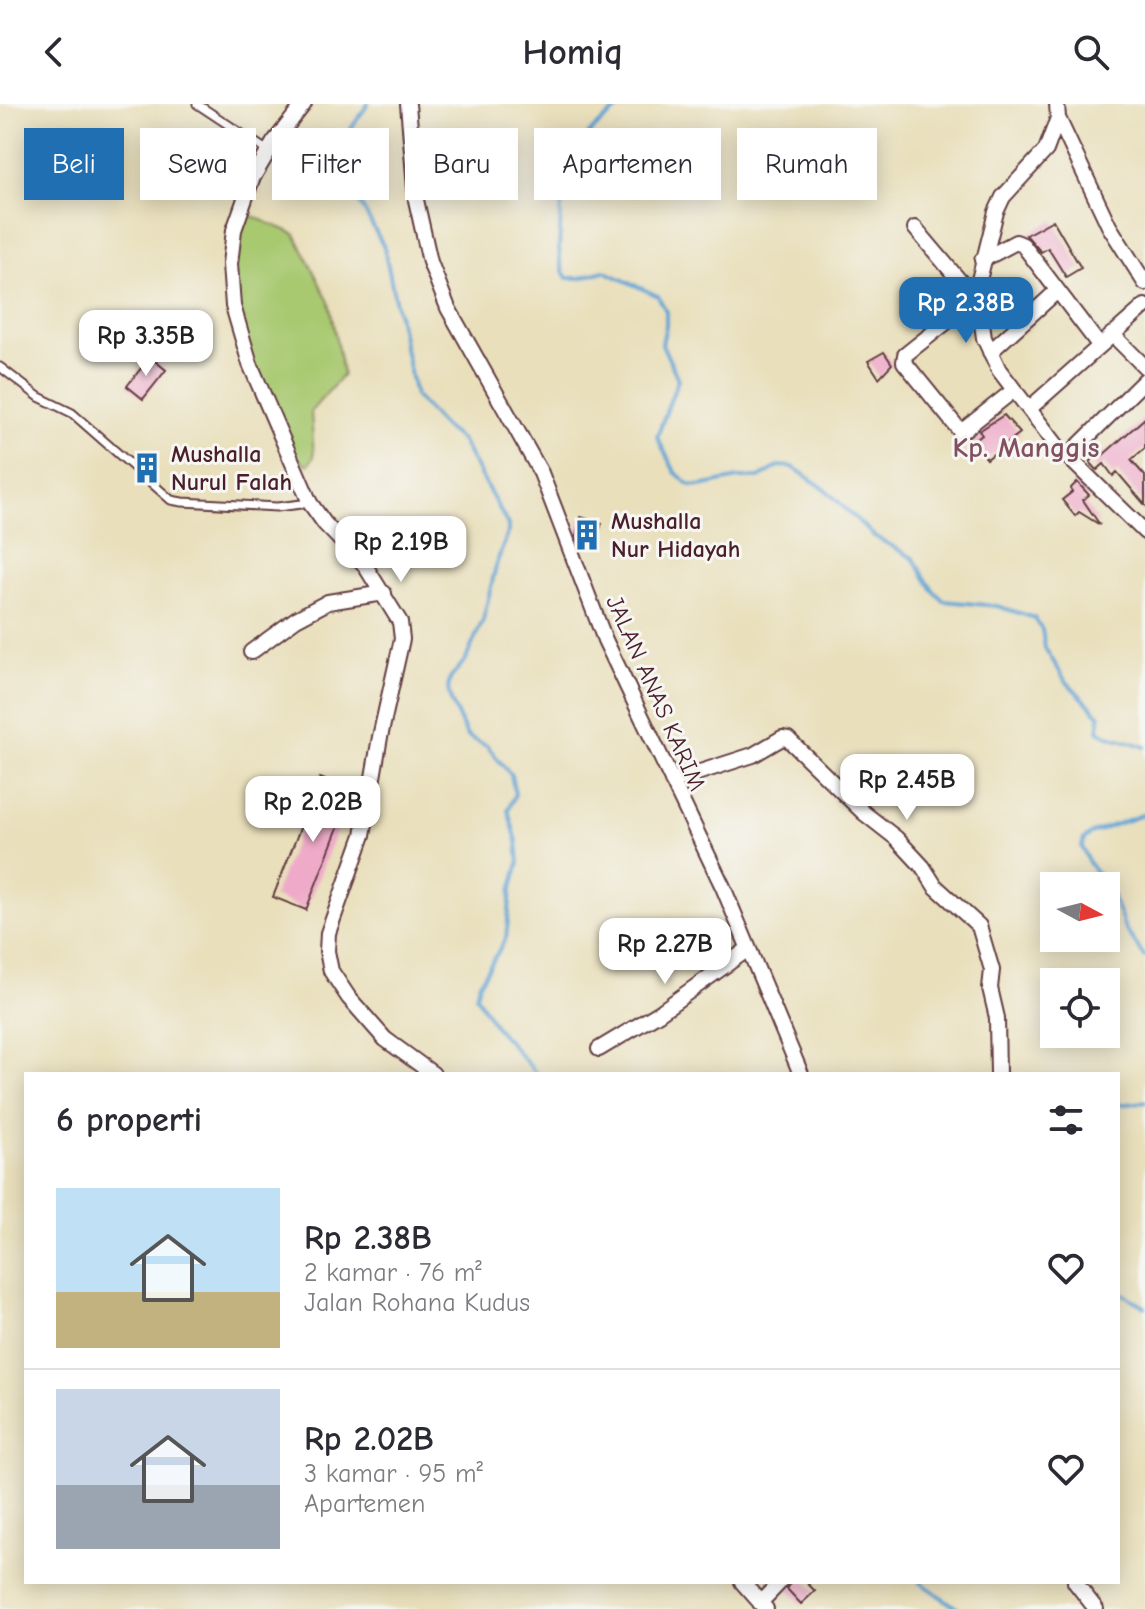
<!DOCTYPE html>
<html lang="id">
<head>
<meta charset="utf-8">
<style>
	:root { --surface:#fff; --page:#f2f2f3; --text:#2b2b33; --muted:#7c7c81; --line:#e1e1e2; --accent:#1f6fb2 }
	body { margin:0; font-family:"Comic Neue",sans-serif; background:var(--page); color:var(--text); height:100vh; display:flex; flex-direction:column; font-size:30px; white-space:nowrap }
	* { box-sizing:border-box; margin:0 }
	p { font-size:26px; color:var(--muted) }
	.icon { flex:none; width:44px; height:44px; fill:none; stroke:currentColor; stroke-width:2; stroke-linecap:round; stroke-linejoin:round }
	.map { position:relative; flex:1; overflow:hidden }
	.sheet { position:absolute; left:24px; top:968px; width:1096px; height:512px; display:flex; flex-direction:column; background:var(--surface); border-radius:0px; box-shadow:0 4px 20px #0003 }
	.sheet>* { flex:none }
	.guide { position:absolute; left:24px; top:24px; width:1098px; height:72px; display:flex; gap:16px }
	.needle { width:52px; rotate:97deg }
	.tools { position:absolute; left:1040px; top:768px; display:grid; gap:16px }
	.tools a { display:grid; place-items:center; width:80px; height:80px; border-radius:0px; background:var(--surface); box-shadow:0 4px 20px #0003; font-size:40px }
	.price { position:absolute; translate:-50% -68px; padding:0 18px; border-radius:16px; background:#fff; color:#222; font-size:26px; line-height:52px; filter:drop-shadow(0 2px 4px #0008) }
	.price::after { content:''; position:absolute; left:50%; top:48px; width:24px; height:18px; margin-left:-12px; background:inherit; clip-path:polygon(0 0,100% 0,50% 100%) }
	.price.active { background:var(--accent); color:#fff }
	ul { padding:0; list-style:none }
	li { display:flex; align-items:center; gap:24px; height:200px; padding:0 32px }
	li+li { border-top:2px solid var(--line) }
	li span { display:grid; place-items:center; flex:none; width:224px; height:160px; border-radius:0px; color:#555 }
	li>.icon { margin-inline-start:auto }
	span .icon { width:96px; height:96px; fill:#fffc; stroke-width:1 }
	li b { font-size:34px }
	h2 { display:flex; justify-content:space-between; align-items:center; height:96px; padding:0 32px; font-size:34px }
	.pill { padding:0 28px; border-radius:0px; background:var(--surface); box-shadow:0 4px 20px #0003; font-size:28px; line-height:72px }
	.pill.active { background:var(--accent); color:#fff }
	header { display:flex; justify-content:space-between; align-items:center; height:104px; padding:0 32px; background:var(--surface); font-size:36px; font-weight:700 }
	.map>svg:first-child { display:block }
	.green { fill:#a9c971; stroke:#7a744e; stroke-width:2 }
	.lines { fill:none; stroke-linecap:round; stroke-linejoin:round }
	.stream { stroke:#5da1d2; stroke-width:4 }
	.building { fill:#eeaac8 }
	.lane-casing { stroke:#623c41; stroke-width:11 }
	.street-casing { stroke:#623c41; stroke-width:18 }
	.lane { stroke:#fff; stroke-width:7 }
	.street { stroke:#fff; stroke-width:14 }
	.labels { text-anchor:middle; stroke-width:6; stroke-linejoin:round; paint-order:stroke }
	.poi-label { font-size:24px; font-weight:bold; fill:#4a1f2b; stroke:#f6f6f2; text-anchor:start }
	.street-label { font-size:24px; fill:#4a1f2b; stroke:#f6f6f2 }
	.quarter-label { font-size:28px; font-weight:bold; fill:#835062; stroke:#f6f6f2 }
</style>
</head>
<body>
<header><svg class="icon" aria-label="back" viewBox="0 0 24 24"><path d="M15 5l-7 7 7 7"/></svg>Homiq<svg class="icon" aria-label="search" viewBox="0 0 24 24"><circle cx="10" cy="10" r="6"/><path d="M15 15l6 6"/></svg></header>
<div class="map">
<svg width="1145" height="1505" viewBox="0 0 1145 1505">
	<rect width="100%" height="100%" fill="#f6f6f2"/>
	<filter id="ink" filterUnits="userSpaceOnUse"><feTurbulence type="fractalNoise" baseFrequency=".0125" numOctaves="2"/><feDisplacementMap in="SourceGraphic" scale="16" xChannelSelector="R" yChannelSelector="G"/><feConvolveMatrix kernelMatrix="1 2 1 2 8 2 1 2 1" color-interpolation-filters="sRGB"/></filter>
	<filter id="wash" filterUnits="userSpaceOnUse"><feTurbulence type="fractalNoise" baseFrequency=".006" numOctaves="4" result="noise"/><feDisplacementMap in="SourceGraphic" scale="32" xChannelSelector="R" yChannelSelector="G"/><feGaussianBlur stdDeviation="1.8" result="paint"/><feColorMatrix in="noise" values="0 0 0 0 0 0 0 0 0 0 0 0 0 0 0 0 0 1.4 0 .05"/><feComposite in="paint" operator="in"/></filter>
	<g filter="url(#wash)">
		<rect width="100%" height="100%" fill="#e9dfbb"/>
		<path class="green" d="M242,108L295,130L329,198L343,271L311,307L314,353L308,361L285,346L235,220L229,161Z"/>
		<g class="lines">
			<path class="stream" d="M368,0L348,29L347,75L384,143L415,292L444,323L461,336L508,421V429L497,458L483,516L466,555L450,575L448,585L451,597L467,632L487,642L511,671L515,690L508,706L517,737L519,759L511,787L506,834L479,880L476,892L495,922L537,970
				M626,0C573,33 562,65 560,126C559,142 557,160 567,174H580L604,167L658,192L666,207V221L662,240L678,275L657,333L675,368L690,381L700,382L738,374H759L779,362L793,363L826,386L874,432L913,454L932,485L944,497L997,502L1035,514L1042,526L1045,544L1065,576L1100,612L1098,627C1113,636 1129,636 1145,643
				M1145,710L1092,729L1084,735L1082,743L1089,759L1111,788L1125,825L1145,853
				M1118,1001L1145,998
				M1118,1187L1145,1203
				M920,1478L958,1505"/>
		</g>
		<g id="blocks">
			<path class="building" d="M1053,116L1081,164L1066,173L1048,144L1041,148L1026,131Z
				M884,248L892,260L879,274L868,257Z
				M150,253L166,266L143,295L127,282Z
				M1004,311L1020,329L987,355L973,338L982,331L979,327Z
				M1145,314V344L1131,356L1145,372V401L1117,368L1113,372L1104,360L1097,366L1090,358L1099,349L1102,352Z
				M1077,378L1089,391L1083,396L1100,421L1079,408L1075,412L1062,396L1072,388L1071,384Z
				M581,413L602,419L595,442L578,437L576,432Z
				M320,674L352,687L306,806L273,793Z
				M792,1478H806L815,1487L801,1500L787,1485Z"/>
		</g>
	</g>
	<g filter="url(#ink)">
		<use href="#blocks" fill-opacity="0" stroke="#623c41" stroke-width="2"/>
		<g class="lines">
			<g class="lane-casing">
				<path id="lane" d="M197,0L268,47
					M0,263L39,293L72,309L171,396L182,398L277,403L310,399"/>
			</g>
			<g class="street-casing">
				<path id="street" d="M304,0L274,38L252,75L234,126L230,160L233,202L250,260L310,399L325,420L364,460L400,518L402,535L380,633L363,731L328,829L327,847L331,867L349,894L385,935L433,970
					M408,0L416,96L430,158L448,204L541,369L605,536L723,783L801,970
					M1057,0L1058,14L1046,46L1003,93L996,108L977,184L984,234L999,266L1058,343L1145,428
					M1058,14L1109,122L1145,179
					M915,124L975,195
					M982,156L1016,138L1023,141L1099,241
					M978,193L905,251L904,258L961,328L1014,286
					M1112,230L1145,263
					M990,248L1057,187
					M1030,304L1145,202
					M1068,352L1145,276
					M251,548L296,515L328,498L384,489
					M672,677L753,651L782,634L788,635L864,709L896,734L923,763L935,782L979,822L992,866L990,884L997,914L998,970
					M599,945L659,909L748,845
					M742,1478L766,1505
					M1075,1478L1096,1505
					M760,1499L780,1478"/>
			</g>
			<use href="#lane" class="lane"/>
			<use href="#street" class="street"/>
		</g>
	</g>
	<defs>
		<g id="building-bare" transform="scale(2.4)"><path d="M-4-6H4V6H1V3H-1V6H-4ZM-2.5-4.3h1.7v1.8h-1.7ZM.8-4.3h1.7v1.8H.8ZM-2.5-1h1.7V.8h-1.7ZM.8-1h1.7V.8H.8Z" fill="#1f6fb2" stroke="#f6f6f2" stroke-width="2.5" paint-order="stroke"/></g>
	</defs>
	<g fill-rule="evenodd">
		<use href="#building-bare" x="147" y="364"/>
		<use href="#building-bare" x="587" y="431"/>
	</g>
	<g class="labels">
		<g class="poi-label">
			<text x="171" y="358">Mushalla<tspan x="171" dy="28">Nurul Falah</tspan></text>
			<text x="611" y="425">Mushalla<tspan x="611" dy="28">Nur Hidayah</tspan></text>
		</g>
		<g class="street-label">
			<text transform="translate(656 589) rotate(66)" y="8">JALAN ANAS KARIM</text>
		</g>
		<g class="quarter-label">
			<text x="1026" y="353">Kp. Manggis</text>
		</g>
	</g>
</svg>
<div class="tools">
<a><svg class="needle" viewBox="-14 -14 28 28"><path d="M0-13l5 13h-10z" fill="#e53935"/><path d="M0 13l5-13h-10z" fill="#7c7c81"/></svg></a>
<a><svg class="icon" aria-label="locate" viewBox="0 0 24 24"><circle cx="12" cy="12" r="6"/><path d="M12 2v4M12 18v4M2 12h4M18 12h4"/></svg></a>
</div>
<b class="price active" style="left:966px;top:241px">Rp 2.38B</b>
<b class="price" style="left:146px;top:274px">Rp 3.35B</b>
<b class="price" style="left:401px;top:480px">Rp 2.19B</b>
<b class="price" style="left:907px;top:718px">Rp 2.45B</b>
<b class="price" style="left:313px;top:740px">Rp 2.02B</b>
<b class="price" style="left:665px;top:882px">Rp 2.27B</b>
<div class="guide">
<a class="pill active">Beli</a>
<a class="pill">Sewa</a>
<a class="pill">Filter</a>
<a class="pill">Baru</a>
<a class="pill">Apartemen</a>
<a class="pill">Rumah</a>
</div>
<section class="sheet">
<h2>6 properti<svg class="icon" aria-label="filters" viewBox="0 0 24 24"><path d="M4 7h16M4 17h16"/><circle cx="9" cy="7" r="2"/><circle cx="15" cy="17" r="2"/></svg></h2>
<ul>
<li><span style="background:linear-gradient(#bfe0f5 65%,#c2b280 0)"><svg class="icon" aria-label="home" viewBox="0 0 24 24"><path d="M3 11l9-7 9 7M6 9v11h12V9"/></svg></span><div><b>Rp 2.38B</b><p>2 kamar · 76 m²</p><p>Jalan Rohana Kudus</p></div><svg class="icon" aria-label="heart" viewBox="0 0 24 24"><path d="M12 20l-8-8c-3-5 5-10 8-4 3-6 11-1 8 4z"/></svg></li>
<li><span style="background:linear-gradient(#c9d6e8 60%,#9aa5b1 0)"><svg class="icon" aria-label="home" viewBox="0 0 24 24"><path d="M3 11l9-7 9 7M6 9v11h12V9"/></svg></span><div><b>Rp 2.02B</b><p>3 kamar · 95 m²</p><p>Apartemen</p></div><svg class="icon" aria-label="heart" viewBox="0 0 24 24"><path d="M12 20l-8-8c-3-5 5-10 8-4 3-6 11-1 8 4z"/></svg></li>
</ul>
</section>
</div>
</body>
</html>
